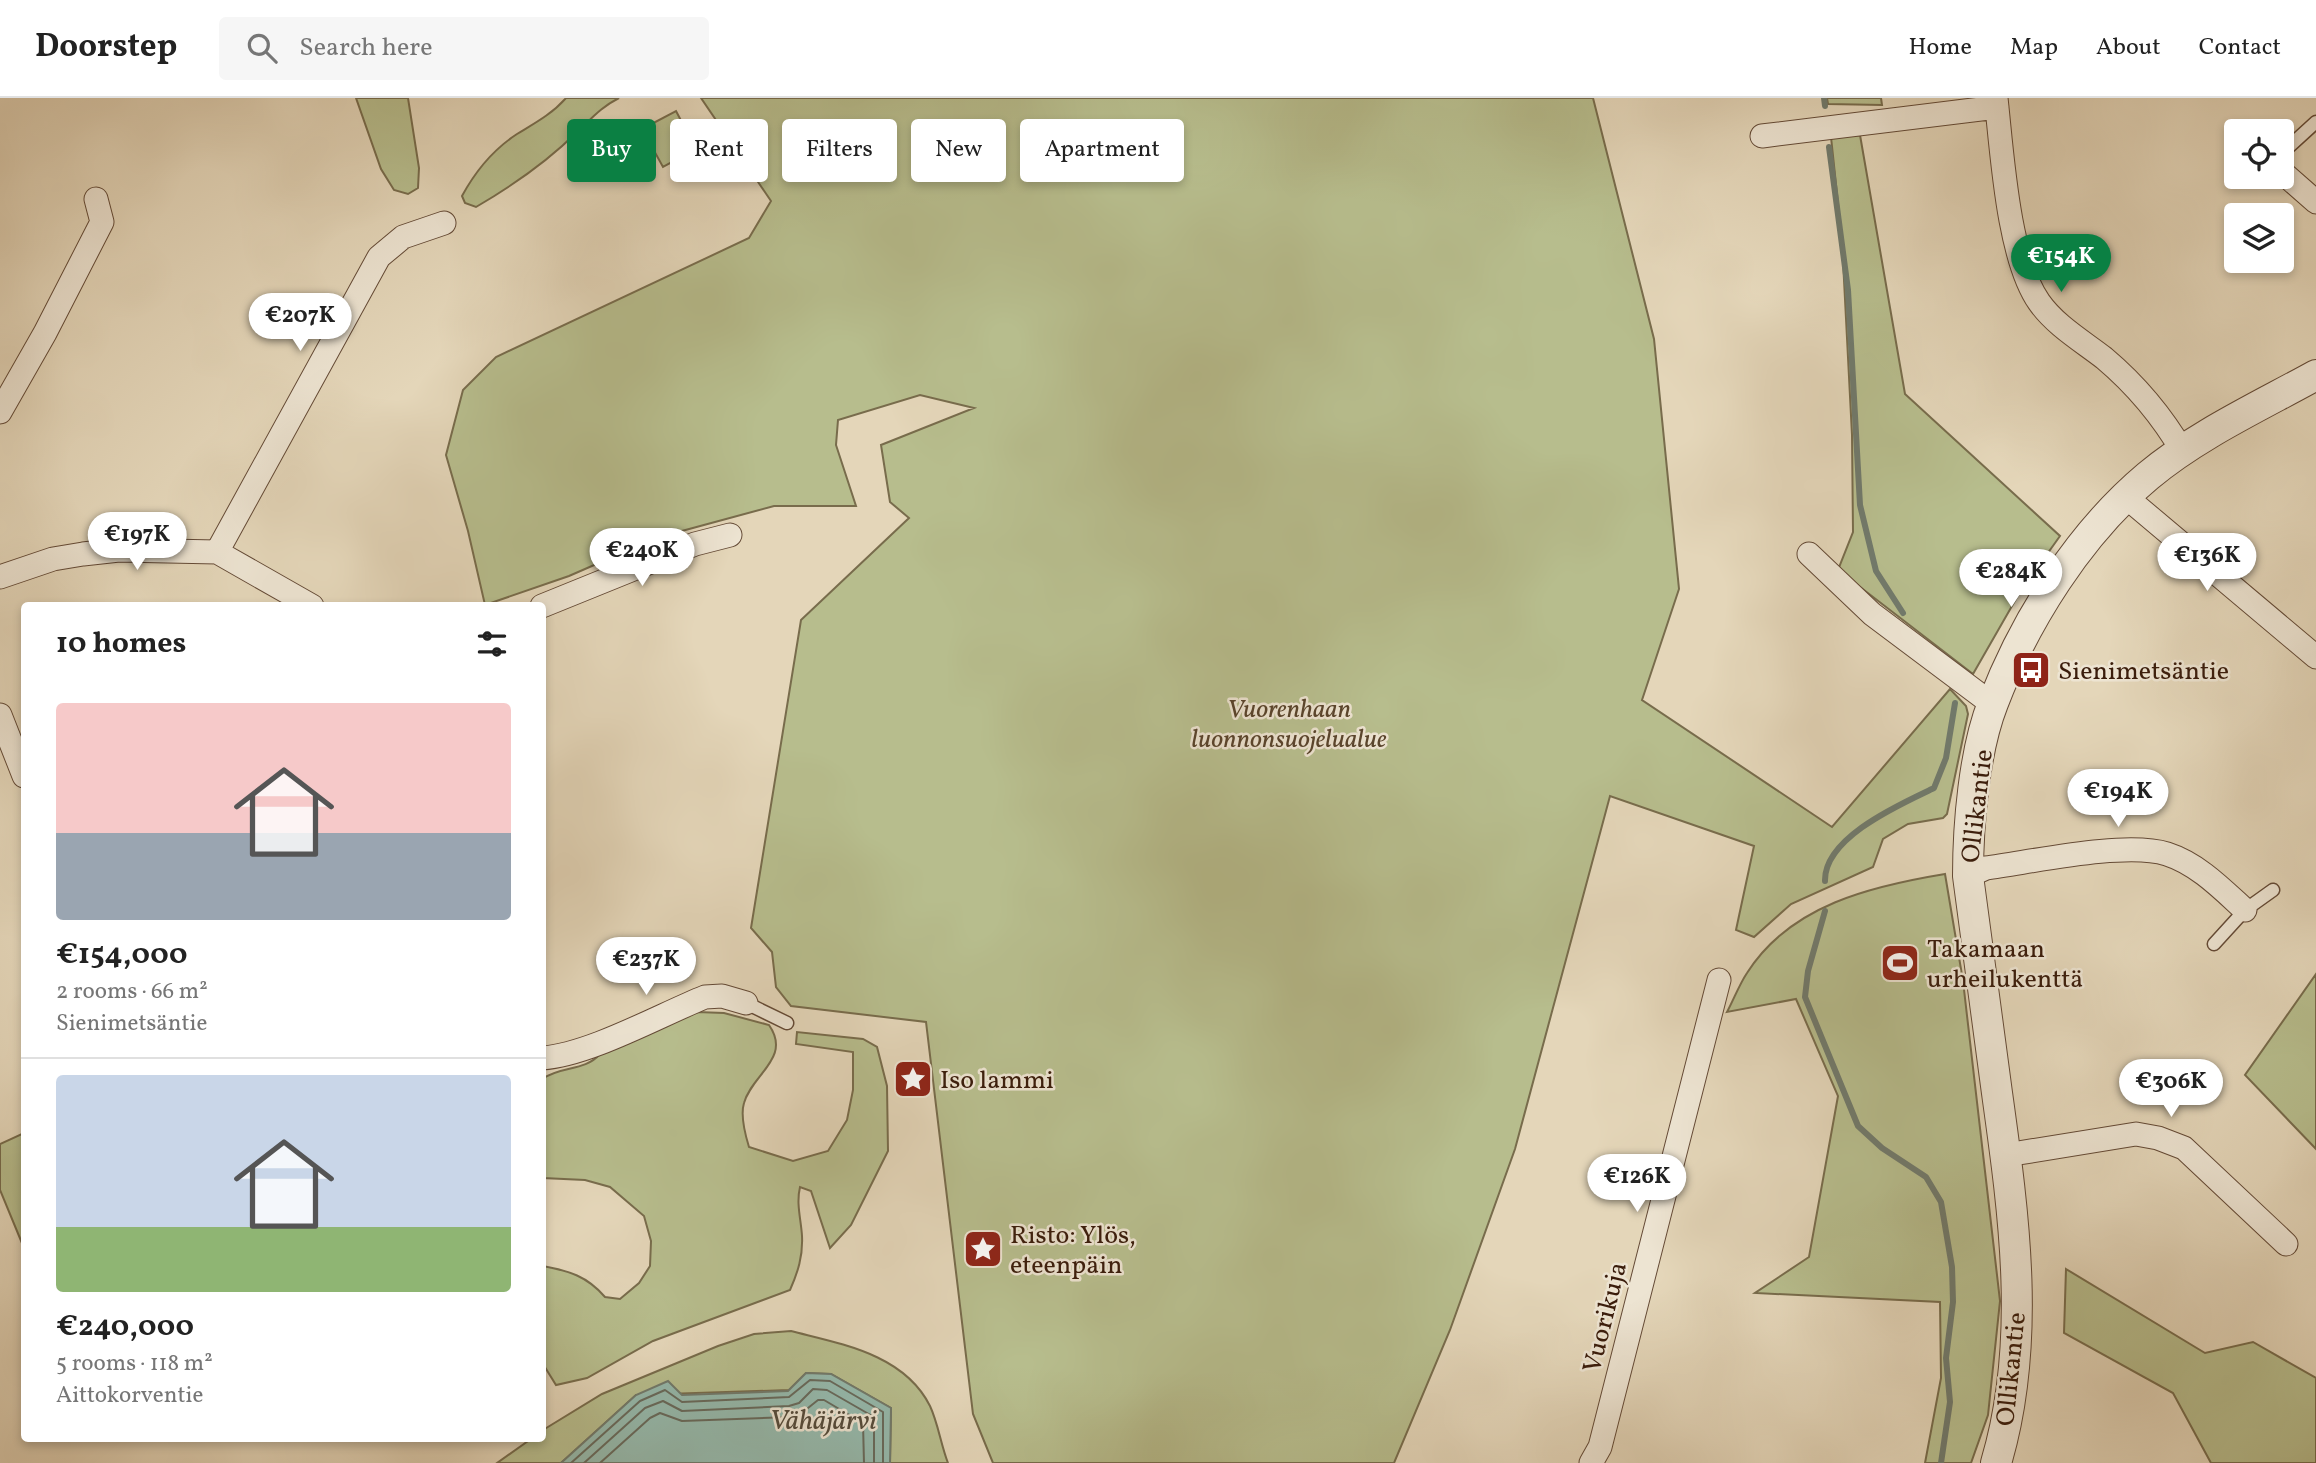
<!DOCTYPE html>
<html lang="en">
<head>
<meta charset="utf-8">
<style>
	:root { --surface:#fff; --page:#f6f6f6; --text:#222; --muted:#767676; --line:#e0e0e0; --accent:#0b8043 }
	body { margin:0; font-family:Vollkorn,serif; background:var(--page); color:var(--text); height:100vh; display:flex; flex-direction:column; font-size:26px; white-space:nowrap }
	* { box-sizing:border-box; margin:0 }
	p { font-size:23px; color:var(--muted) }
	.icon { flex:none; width:38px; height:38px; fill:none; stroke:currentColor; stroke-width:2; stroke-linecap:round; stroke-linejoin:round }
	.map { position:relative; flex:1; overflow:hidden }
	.sheet { position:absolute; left:21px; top:504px; width:525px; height:840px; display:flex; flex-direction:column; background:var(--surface); border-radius:7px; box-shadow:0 4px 10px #0003 }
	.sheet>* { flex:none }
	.top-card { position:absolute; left:567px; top:21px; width:665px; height:63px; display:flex; gap:14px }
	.buttons { position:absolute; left:2224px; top:21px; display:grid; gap:14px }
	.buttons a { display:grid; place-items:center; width:70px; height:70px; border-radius:7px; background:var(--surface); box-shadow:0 4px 10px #0003; font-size:35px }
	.price { position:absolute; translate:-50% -60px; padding:0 16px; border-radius:24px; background:#fff; color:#222; font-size:23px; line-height:46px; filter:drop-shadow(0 2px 4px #0008) }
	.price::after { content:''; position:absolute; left:50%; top:42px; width:21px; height:16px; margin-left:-10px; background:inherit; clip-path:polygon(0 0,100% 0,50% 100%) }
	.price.active { background:var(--accent); color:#fff }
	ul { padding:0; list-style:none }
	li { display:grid; align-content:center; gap:14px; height:371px; padding:0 35px }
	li+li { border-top:2px solid var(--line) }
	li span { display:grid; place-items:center; height:217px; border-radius:7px; color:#555 }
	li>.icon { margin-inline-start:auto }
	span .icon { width:126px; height:126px; fill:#fffc; stroke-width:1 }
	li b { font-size:30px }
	h2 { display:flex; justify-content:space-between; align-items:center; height:84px; padding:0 35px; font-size:30px }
	.pill { padding:0 24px; border-radius:7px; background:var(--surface); box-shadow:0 4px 10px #0003; font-size:24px; line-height:63px }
	.pill.active { background:var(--accent); color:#fff }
	header { display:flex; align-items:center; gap:42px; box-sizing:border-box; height:98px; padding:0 35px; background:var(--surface); border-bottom:2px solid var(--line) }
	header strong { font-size:33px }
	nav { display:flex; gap:38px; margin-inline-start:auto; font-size:24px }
	.search { width:490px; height:63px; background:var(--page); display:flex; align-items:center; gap:18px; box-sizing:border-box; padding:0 24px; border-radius:7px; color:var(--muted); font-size:26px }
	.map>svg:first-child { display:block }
	.green { fill:#b7bd8d; stroke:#786c4c; stroke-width:2 }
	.water { fill:#95b9ac; stroke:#717a6c; stroke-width:2 }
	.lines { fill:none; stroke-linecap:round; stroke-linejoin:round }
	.shore { stroke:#686a5c; stroke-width:2 }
	.stream { stroke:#717a6c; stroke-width:6 }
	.service-casing { stroke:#644a36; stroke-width:15 }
	.minor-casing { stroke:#644a36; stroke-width:25 }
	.tertiary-casing { stroke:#644a36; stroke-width:32 }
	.service { stroke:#ede4d2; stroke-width:12 }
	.minor { stroke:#ede4d2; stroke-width:23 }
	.tertiary { stroke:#ede4d2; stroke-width:30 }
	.labels { text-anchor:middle; stroke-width:5; stroke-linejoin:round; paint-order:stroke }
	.poi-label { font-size:26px; fill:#3a1c0b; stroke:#ede4d2; text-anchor:start }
	.park-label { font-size:26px; font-style:italic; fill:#59442c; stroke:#ede4d2 }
	.street-label { font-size:26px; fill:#3a1c0b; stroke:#ede4d2 }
	.water-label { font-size:28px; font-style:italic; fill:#554b3b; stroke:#ede4d2 }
</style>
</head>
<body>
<header>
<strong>Doorstep</strong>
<div class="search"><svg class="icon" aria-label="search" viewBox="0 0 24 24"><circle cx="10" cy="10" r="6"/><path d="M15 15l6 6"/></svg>Search here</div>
<nav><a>Home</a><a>Map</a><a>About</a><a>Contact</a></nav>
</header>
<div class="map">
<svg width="2316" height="1365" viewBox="0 0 2316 1365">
	<rect width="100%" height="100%" fill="#e4d6b9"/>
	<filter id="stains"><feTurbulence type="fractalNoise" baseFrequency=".00286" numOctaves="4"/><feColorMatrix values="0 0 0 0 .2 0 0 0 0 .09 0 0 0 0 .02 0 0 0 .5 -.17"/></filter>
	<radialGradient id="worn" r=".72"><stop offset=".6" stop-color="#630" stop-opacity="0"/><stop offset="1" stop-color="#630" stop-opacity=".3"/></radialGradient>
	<path class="green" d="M356,0H408L419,70L418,90L408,96L394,92L381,71Z
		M566,0H619C601,9 592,20 577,34C548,63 512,88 476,109L465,105L462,98C475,74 494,51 517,36C535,25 552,16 566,0Z
		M701,0H1593L1654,241L1679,491L1642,602L1832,729L1950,591L1966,608L1968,616L1947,716L1943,720L1908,726L1883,741L1873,769L1791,806L1754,839L1736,832L1754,748L1610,698L1515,1051L1450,1232L1394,1365H993L973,1316L926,924L791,908L776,889L772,854L751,830L801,522L909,420L890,404L881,347L974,310L920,297L838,322L836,347L856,408H774L656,440L569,478L485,507L468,433L446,357L463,292L496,259L749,140L771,103Z
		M1827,0H1881L1882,7L1828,6Z
		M676,13L696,51L663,69L642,31Z
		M1860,37L1905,296L2060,438L2020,494L1973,576L1838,472L1853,434L1852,337L1842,143L1831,39Z
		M1945,776L1963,883L2000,1203L1988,1317L1971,1365H1925L1941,1280L1940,1204L1755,1195L1809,1159L1838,998L1796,901L1727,914C1734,901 1739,887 1747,875C1790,807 1872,788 1945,776Z
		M2316,876V1051L2245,977Z
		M697,914L724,915L769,927C792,960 752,976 744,1005C740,1018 745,1036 749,1049L793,1063L828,1053L847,1022L853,992V954L796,946L797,934L863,941L877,949L887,988L888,1053L851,1127L830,1150L811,1093L800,1089C796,1106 801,1121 802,1138C803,1158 798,1174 790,1192L653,1243L587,1280L556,1287L543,1266V1168C569,1173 587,1178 605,1199L620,1201L639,1185L650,1168L651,1143L644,1118L610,1089L585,1082L543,1080L542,981C562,967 584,974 600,956Z
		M24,1035V1150L0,1092V1046Z
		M2066,1171L2205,1255L2253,1244L2316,1280V1365H2211L2173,1295L2064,1235Z
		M791,1233C841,1246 904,1256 930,1308C938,1325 941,1347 948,1365H890L891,1310L831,1276L806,1275L789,1292L636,1297L561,1365H497L531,1341L542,1340L543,1332L602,1296L718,1248L754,1236Z"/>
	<path class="water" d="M806,1275L831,1276L891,1310L890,1365H561L636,1297L668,1283L682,1297L788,1293Z"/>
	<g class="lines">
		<path class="shore" d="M571,1365L640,1303L665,1292L682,1304L789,1299L810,1282L830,1283L883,1314V1365
			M584,1365L645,1310L663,1303L682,1313L789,1308L799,1305L813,1291L827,1292L874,1319V1365
			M600,1365L650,1320L660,1315L682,1323L790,1319L803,1314L818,1302H824L863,1325L864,1365"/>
		<path class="stream" d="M1824,0L1825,8
			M1829,49L1848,192L1860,407L1876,473L1903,515
			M1825,783C1824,739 1901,706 1934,690L1946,660L1955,605
			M1825,813L1808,873L1805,899L1858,1028L1882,1050L1926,1079L1941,1104L1952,1169L1953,1204L1946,1260L1950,1304L1941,1365"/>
		<g class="service-casing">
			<path id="service" d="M2282,55L2316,24
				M2248,81L2252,79
				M2214,846L2245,812L2273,792
				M746,905L787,925"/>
		</g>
		<g class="minor-casing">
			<path id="minor" d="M1996,0C2002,54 2008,160 2039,204C2055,227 2082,243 2104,260C2136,287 2162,318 2183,354
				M1762,38L1997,9
				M2282,74L2316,104
				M0,314L45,235L102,124L96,101
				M2126,399L2316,559
				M217,454L379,159L403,139L444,125
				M1809,456L1872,516L1992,606
				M0,479L53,461L83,456L119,452L217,454L312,508
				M542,508L695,446L730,437
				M0,617L24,678
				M1968,778L1986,770C2032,764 2125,743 2167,756C2198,766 2222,791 2245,812
				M542,960C589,957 660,917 705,899L722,898L746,905
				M2006,1057L2136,1036L2158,1040L2184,1050L2286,1146
				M1591,1365L1600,1349L1719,882"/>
		</g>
		<g class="tertiary-casing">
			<path id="tertiary" d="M1996,1365C2032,1244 2014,1117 1997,995C1987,923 1978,850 1968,778C1968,727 1974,653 1993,605C2025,522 2079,436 2148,378C2197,337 2260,308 2316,277"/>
		</g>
		<use href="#service" class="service"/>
		<use href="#minor" class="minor"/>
		<use href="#tertiary" class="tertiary"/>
	</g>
	<defs>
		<g id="bus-square" transform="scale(2.0125)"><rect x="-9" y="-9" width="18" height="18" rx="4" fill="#8f2418" stroke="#ede4d2"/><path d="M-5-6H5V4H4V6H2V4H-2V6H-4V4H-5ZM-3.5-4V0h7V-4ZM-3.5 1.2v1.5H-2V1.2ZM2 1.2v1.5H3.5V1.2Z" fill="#fff"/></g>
		<g id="stadium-square" transform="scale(2.0125)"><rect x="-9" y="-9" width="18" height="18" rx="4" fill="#8f2418" stroke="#ede4d2"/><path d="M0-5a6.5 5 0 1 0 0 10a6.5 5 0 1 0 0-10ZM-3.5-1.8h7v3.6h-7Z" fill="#fff"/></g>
		<g id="sight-square" transform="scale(2.0125)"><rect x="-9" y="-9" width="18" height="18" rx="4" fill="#8f2418" stroke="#ede4d2"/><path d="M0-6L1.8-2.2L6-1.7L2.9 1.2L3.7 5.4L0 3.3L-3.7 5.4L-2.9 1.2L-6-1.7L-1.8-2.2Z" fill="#fff"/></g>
	</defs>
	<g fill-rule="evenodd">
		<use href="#bus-square" x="2031" y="572"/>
		<use href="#stadium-square" x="1900" y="865"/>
		<use href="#sight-square" x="913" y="981"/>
		<use href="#sight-square" x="983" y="1151"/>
	</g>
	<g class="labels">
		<g class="poi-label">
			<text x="2058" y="581">Sienimetsäntie</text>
			<text x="1927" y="859">Takamaan<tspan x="1927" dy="30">urheilukenttä</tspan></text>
			<text x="940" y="990">Iso lammi</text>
			<text x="1010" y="1145">Risto: Ylös,<tspan x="1010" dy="30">eteenpäin</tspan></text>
		</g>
		<g class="park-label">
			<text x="1289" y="619">Vuorenhaan<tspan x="1289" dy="30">luonnonsuojelualue</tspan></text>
		</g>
		<g class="street-label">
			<text transform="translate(1976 708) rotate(-83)" y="9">Ollikantie</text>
			<text transform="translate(1604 1219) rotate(-76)" y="9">Vuorikuja</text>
			<text transform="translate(2010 1271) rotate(-84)" y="9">Ollikantie</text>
		</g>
		<g class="water-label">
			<text x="823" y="1331">Vähäjärvi</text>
		</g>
	</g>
	<rect width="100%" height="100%" filter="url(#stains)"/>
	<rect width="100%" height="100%" fill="url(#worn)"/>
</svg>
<div class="buttons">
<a><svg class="icon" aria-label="locate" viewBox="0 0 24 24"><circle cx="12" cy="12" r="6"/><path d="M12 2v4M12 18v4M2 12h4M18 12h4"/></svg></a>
<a><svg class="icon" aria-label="layers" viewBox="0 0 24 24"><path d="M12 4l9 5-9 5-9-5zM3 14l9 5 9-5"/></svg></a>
</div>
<b class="price active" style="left:2061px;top:196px">€154K</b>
<b class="price" style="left:300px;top:255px">€207K</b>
<b class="price" style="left:137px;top:474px">€197K</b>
<b class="price" style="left:642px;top:490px">€240K</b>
<b class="price" style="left:2207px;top:495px">€136K</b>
<b class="price" style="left:2011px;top:511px">€284K</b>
<b class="price" style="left:2118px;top:731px">€194K</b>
<b class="price" style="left:646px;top:899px">€237K</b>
<b class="price" style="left:2171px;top:1021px">€306K</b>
<b class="price" style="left:1637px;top:1116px">€126K</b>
<div class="top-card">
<a class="pill active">Buy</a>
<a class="pill">Rent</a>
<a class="pill">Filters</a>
<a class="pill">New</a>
<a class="pill">Apartment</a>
</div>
<section class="sheet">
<h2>10 homes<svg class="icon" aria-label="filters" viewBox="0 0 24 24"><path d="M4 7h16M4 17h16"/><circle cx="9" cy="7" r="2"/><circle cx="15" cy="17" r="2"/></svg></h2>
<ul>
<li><span style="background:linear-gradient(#f6c9c9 60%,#9aa5b1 0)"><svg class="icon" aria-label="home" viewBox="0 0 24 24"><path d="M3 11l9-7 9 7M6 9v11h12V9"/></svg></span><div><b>€154,000</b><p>2 rooms · 66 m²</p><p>Sienimetsäntie</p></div></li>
<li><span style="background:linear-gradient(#c9d6e8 70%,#8fb573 0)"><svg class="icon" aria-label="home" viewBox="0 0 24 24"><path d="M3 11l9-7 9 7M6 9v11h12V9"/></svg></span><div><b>€240,000</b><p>5 rooms · 118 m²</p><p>Aittokorventie</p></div></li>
</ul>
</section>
</div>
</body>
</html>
